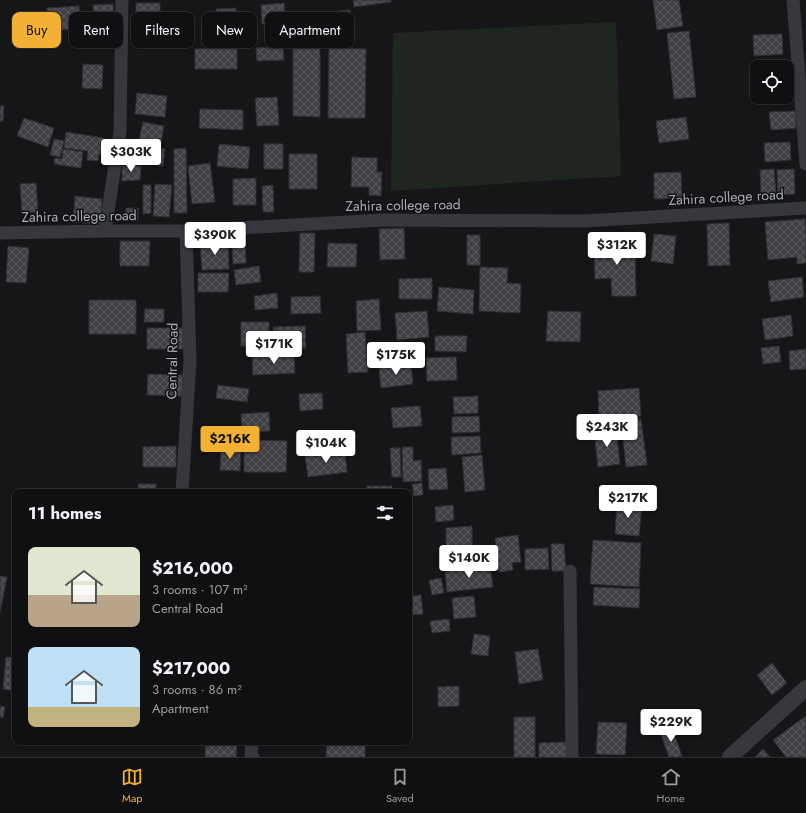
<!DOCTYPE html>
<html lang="en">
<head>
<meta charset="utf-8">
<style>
	:root { --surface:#101012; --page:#1e1e20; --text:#f1f3f6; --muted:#9c9d9f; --line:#303032; --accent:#f2b134 }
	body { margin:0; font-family:Jost,sans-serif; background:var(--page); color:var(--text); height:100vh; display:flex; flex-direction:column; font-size:15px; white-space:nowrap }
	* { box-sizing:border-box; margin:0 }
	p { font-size:13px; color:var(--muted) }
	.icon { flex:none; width:22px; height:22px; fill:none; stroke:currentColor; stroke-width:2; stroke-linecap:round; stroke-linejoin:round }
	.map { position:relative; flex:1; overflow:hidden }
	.side { position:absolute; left:12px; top:489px; width:400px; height:256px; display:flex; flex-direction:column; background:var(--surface); border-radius:8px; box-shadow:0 1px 3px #0004,0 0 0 1px var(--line) }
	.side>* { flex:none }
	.hud { position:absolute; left:12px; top:12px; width:400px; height:36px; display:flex; gap:8px }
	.tools { position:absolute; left:750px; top:60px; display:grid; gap:8px }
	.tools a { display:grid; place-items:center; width:44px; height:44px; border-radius:8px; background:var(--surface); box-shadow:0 1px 3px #0004,0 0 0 1px var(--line); font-size:20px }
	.price { position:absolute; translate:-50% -34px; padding:0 9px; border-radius:4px; background:#fff; color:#222; font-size:13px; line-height:26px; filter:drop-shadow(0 1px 2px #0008) }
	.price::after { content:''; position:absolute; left:50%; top:24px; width:12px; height:9px; margin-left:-6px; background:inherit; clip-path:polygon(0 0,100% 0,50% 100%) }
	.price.active { background:var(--accent); color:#111 }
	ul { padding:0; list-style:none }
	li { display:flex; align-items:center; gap:12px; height:100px; padding:0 16px }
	li span { display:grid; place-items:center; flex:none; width:112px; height:80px; border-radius:8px; color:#555 }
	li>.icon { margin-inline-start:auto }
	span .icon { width:48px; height:48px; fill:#fffc; stroke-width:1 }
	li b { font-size:17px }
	h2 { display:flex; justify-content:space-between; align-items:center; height:48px; padding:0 16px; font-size:17px }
	.tag { padding:0 14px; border-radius:8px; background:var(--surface); box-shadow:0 1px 3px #0004,0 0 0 1px var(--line); font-size:14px; line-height:36px }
	.tag.active { background:var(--accent); color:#111 }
	.dock { display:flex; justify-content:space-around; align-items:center; height:56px; border-top:1px solid var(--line); background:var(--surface); font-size:11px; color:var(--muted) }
	.dock a { display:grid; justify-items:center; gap:2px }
	.dock .active { color:var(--accent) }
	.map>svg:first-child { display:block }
	.pitch { fill:#1e261f }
	.building { fill:url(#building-cross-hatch); stroke:#303034 }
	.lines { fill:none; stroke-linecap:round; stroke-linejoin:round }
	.minor { stroke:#37383d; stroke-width:13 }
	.tertiary { stroke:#37383d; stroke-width:16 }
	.labels { text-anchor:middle; stroke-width:3; stroke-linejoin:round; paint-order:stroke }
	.street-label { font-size:14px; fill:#a8adb8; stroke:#111113 }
</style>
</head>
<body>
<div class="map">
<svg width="806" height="757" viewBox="0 0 806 757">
	<defs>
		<pattern id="building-cross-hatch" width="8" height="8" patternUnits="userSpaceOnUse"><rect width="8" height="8" fill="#404145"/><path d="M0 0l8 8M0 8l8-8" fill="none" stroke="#595a5e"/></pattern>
	</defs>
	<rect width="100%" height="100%" fill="#161618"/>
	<path class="pitch" d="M616,22L621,176L391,191L393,33Z"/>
	<path class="building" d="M353,0H391V2L354,7Z
		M653,0H679L683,26L657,30Z
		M136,3H160V18H136Z
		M284,3L286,22L262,24L261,5Z
		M113,4L114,26L94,27L93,5Z
		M79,6L80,28L60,30V33L48,34L47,8Z
		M236,8V22L217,23L216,9Z
		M350,10L352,29L333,31L331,12Z
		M163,29V46L135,47V30Z
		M689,31L696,97L674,99L667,33Z
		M782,34L783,54L754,56L753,35Z
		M283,47L284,60L257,61L256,48Z
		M237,48V69H195V49Z
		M293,48H320V117L293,116Z
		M329,48L366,49L365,118H328Z
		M83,64L103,65L102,89L82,88Z
		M137,93L167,96L165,117L135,114Z
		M277,97L279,125L257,126L255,98Z
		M0,106H4L3,121H0Z
		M200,109L243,110V130L199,128Z
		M795,111L796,128L771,130L769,112Z
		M686,117L689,139L659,143L656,121Z
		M24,118L54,128L48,147L17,136Z
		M143,122L164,126L161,143L139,139Z
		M66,132L104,138L102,154H99L98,161L87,160L88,151L64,148Z
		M54,139L64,141L60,157L50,155Z
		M790,142L791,160L765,162L764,143Z
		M219,144L250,147L248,169L217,166Z
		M264,144H283V169H264Z
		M137,145L165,149L163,166L135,162Z
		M186,148L187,213H174V149Z
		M63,149L83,152L81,168L54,164L55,158L62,159Z
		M289,154H317V189H289Z
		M352,157L377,158V172H382L381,196L369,195V187H351Z
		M210,163L215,202L192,204L188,166Z
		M122,166H141L140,180L122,181Z
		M774,169L776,194L761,195L760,170Z
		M794,169L795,194L778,195L777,170Z
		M681,172L682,198L654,199V173Z
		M256,178V205H233V179Z
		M36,183L38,212L22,213L20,184Z
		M155,184L172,185L169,217L153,216Z
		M143,185H151V213L143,214Z
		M273,185L274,212H263L262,186Z
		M75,196L102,199L100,224L73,222Z
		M126,208H138V220H126Z
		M805,219L806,236V263L797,264V257L768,260L765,222Z
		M729,223L730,265L708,266L707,224Z
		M404,228L405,259L380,260L379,229Z
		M300,233H315L314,272H299Z
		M654,234L676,236L673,264L651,261Z
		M467,235H480V265H467Z
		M245,239L246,263L233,264L232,240Z
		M120,241H150L149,266H120Z
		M635,241L636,296H612L611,278L595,279L594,243Z
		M228,242L229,269L202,270L200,244Z
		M328,243L357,244L356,267H327Z
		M8,246L29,248L26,283L6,282Z
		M259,266L261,282L236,285L234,270Z
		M480,267L508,268L507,283L521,284L520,313L479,311Z
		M198,273H229L228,292H198Z
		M802,277L804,297L771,302L768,281Z
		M432,278V299H399V279Z
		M439,287L474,290L473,314L437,311Z
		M277,293L278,308L255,310L254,296Z
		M320,296L321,313L291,314V297Z
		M379,299L381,330L357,331L356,301Z
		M89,300H136V334H89Z
		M145,309H164V322H144Z
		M427,311L429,337L397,340L395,313Z
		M548,311L581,312L580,342L546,341Z
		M791,315L793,336L765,340L762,319Z
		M241,322H269V346H241Z
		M305,326L306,348L274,349L273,327Z
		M147,328H183V349H147Z
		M365,332L368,372L348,373L346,334Z
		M435,336H467L466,352L435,351Z
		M779,346L781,362L763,364L761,348Z
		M806,349V369L790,370L789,351Z
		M294,355L295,373L253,375L252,357Z
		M456,357L457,380L427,381L426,358Z
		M411,364L413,384L381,388L379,368Z
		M148,374L183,375L182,396L147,395Z
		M218,385L249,389L247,402L216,398Z
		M639,388L641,416L599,418L598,391Z
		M322,393L323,409L300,411L299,394Z
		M478,396V413L454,414L453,397Z
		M420,406L422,426L393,428L391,408Z
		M269,412L270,431L242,432L241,414Z
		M479,416L480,432L452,433V417Z
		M641,419L647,465L626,467L621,421Z
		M616,428L620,464L598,467L594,431Z
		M480,436L481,453L452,455L451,437Z
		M244,440L287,441L286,472H244Z
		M176,446V467H143V447Z
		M402,447H413V461L421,460L422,481L403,482Z
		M390,448H400L401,477H392Z
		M221,450L241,451L240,471L220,470Z
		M345,451L347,472L308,477L305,456Z
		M482,455L485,490L465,492L462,457Z
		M446,468L448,489L429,490L428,469Z
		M422,483L423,495L414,496L412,484Z
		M138,484H156V492H138Z
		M367,486H392V492H367Z
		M617,502L642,504L639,536L615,534Z
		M453,505L454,520L436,522L435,507Z
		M472,526V548L446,549V528Z
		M518,535L521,562L512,563L513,570L499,572L495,538Z
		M593,540L641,543L639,587L590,584Z
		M551,544H564L566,571H552Z
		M548,548L549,569L525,570V549Z
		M490,566L493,587L447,592L445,571Z
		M0,576L7,577L0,612Z
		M441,578L444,593L432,595L429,580Z
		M594,587L640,589L639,608L593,605Z
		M421,595L423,614L409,615V596Z
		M474,596L476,617L454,619L452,598Z
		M449,619L450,631L432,633L430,621Z
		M474,634L490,636L488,656L471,654Z
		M538,649L543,680L519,684L515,652Z
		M6,657L15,658V691L3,689Z
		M772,663L787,683L772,695L757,675Z
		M459,686V706L438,707V687Z
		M0,706L5,707L3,718L0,717Z
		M806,716V757H786L773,740Z
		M514,717H535V757H514Z
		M598,722L627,723L625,755L596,754Z
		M672,728L682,756L678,757H669L660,732Z
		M206,742H237L236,757H205Z
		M327,742H365V757H326Z
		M567,742V757H539V743Z
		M763,749L770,757H755Z"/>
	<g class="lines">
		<path class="minor" d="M793,0L806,164
			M105,231L120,132L122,0
			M0,233L105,231H186L383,220L584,221L806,208
			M182,492L190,360L186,231
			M570,571L572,757
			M252,742L251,754L253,757"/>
		<path class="tertiary" d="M730,757L806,688"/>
	</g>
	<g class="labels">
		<g class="street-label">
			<text transform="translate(726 197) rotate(-3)" y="5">Zahira college road</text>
			<text transform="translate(403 205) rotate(-1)" y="5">Zahira college road</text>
			<text transform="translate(79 216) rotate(-1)" y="5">Zahira college road</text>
			<text transform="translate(172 361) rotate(-89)" y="5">Central Road</text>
		</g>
	</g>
</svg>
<div class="tools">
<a><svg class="icon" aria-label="locate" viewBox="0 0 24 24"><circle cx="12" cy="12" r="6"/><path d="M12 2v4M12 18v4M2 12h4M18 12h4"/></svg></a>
</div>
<b class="price" style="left:131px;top:173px">$303K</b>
<b class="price" style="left:215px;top:256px">$390K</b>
<b class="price" style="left:617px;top:266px">$312K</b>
<b class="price" style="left:274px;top:365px">$171K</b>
<b class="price" style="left:396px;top:376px">$175K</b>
<b class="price" style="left:607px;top:448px">$243K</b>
<b class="price active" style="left:230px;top:460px">$216K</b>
<b class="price" style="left:326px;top:464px">$104K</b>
<b class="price" style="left:628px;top:519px">$217K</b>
<b class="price" style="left:469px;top:579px">$140K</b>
<b class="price" style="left:671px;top:743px">$229K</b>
<div class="hud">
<a class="tag active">Buy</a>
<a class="tag">Rent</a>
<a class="tag">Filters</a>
<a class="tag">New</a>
<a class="tag">Apartment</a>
</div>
<section class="side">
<h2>11 homes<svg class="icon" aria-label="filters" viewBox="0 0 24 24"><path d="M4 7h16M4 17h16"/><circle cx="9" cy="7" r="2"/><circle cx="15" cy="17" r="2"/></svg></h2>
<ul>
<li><span style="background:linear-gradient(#dfe7d0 60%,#b9a48a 0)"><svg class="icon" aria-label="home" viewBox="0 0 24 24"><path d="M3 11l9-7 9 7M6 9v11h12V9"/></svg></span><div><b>$216,000</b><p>3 rooms · 107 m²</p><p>Central Road</p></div></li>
<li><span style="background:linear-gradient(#bfe0f5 75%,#c2b280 0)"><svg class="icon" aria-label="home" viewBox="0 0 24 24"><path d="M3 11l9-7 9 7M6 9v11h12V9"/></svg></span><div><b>$217,000</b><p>3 rooms · 86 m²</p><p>Apartment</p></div></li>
</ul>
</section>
</div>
<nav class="dock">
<a class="active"><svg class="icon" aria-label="map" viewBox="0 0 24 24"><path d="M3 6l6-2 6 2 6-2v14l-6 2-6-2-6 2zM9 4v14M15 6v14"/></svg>Map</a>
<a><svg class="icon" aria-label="saved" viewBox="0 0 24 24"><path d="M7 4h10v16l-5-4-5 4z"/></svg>Saved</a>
<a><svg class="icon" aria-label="home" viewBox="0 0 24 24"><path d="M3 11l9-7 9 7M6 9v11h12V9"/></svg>Home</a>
</nav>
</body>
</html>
